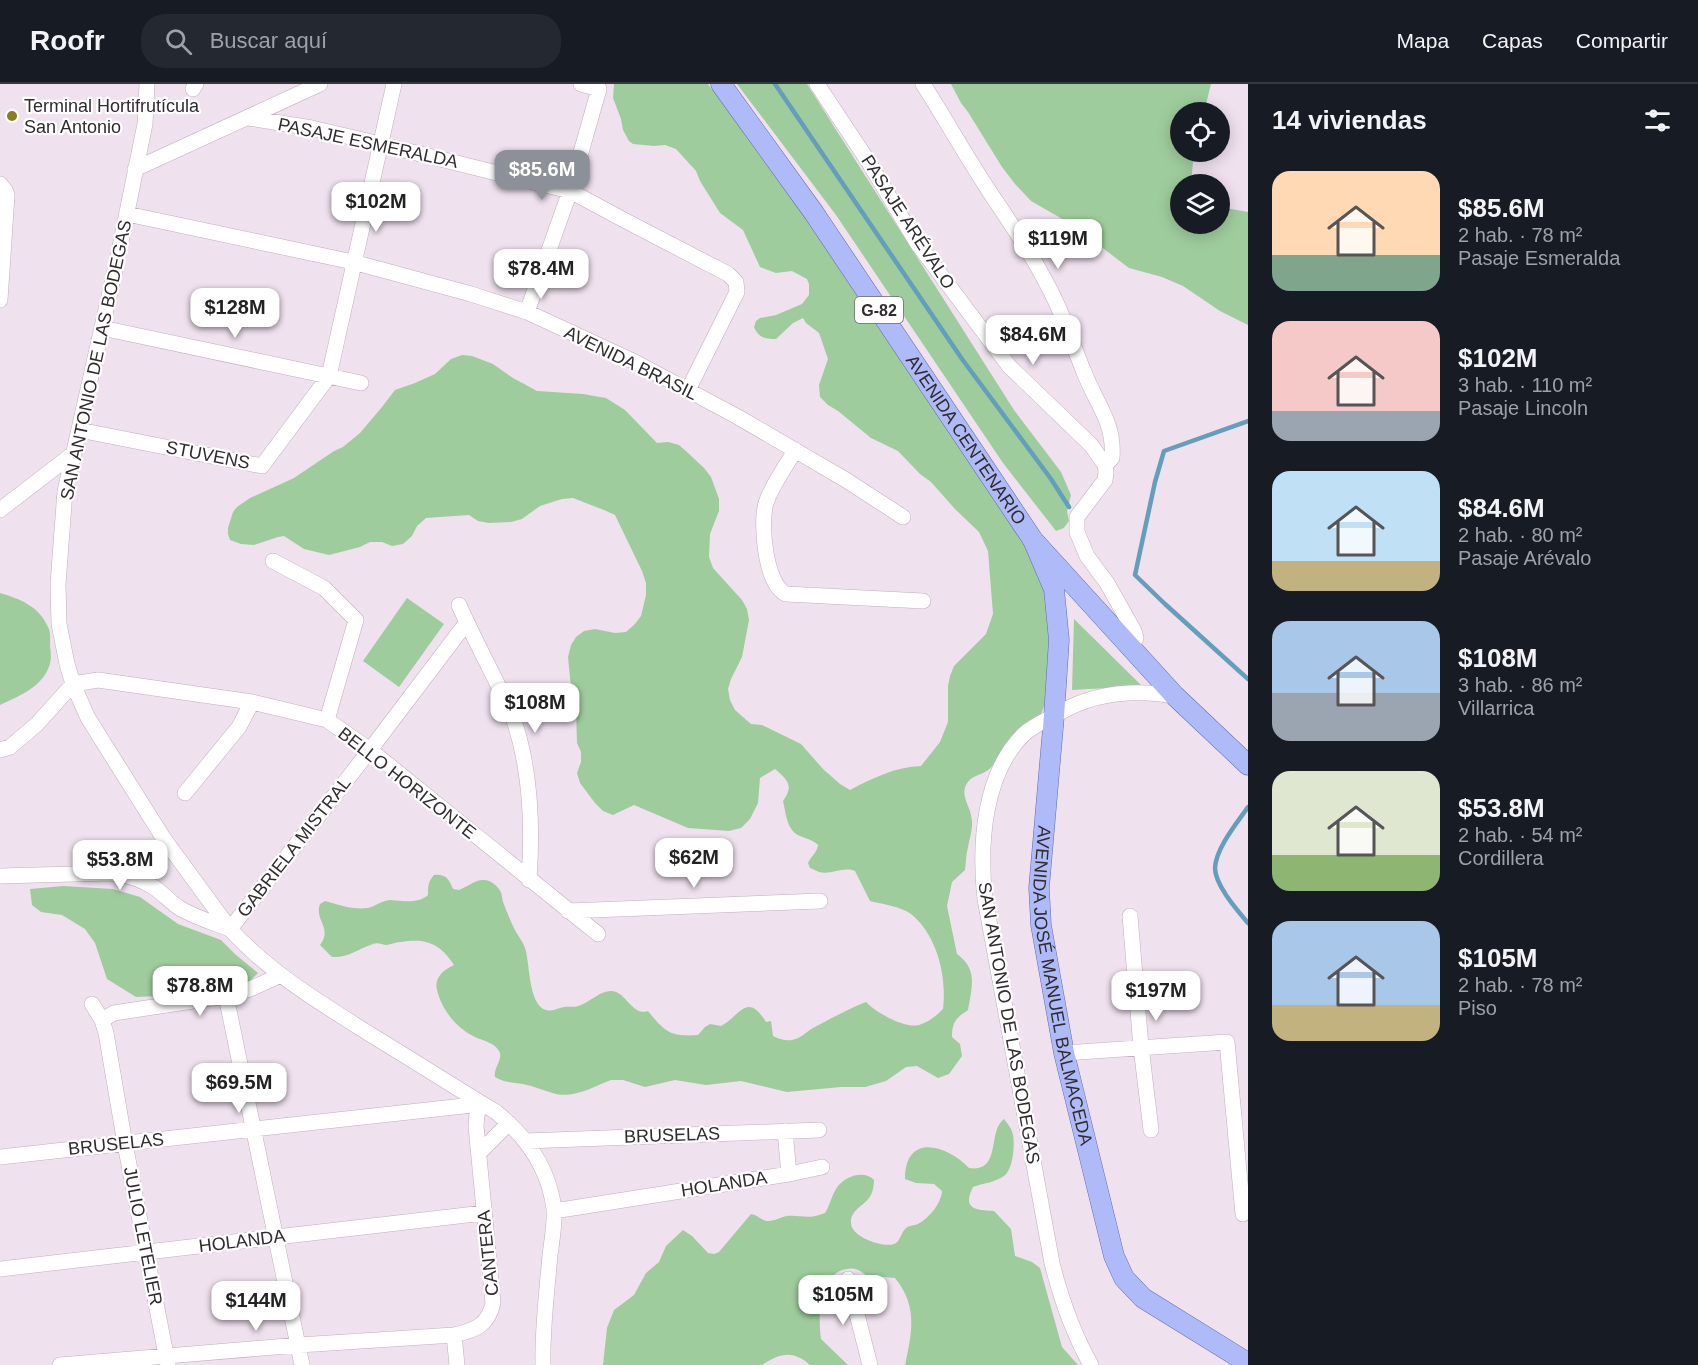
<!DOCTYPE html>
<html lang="es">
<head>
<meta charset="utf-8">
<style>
	:root { --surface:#171b24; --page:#242831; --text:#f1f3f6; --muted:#9ea1a6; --line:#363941; --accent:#8c9099 }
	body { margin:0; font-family:Arial,sans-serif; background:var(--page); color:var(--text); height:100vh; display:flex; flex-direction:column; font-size:22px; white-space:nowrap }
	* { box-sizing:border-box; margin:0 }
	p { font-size:20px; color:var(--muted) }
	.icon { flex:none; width:33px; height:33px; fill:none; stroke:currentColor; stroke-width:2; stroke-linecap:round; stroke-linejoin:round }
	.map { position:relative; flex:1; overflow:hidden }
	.details { display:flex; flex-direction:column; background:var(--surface); width:450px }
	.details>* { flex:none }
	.fabs { position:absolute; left:1170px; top:18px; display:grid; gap:12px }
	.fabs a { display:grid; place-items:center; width:60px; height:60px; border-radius:50%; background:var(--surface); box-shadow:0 3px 15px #0003; font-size:30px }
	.price { position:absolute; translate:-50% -51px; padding:0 14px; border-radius:12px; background:#fff; color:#222; font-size:20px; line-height:39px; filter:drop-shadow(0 2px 3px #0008) }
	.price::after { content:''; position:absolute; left:50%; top:36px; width:18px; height:14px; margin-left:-9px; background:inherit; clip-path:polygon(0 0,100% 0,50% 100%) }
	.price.on { background:var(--accent); color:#fff }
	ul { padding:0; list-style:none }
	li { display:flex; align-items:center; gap:18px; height:150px; padding:0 24px }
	li span { display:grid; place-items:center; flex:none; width:168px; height:120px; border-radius:18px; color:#555 }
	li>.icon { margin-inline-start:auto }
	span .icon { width:72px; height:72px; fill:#fffc; stroke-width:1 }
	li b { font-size:26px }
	h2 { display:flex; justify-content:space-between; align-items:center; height:72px; padding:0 24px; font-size:26px }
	header { display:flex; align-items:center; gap:36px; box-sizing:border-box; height:84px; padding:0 30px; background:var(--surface); border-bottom:2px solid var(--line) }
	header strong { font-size:28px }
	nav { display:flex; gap:33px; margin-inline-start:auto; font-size:21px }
	.search { width:420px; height:54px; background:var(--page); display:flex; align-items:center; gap:15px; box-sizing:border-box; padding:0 21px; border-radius:24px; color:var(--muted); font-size:22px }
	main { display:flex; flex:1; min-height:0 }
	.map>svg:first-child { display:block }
	.green { fill:#9fcc9d }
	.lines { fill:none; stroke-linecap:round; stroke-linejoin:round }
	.stream { stroke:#649ebc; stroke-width:4.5 }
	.minor-casing { stroke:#bdb0bc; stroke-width:16 }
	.major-casing { stroke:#606bae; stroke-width:21 }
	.minor { stroke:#fff; stroke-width:15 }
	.major { stroke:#afbbf8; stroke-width:20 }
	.poi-dot { fill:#8d7b21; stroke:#fff; stroke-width:2 }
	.labels { text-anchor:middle; stroke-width:4.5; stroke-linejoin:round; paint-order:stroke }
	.shield { fill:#fff; stroke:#6e6b6d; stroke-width:1.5 }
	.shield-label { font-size:16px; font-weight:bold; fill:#302b2f }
	.poi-label { font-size:18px; fill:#302b2f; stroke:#fff; text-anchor:start }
	.street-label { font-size:18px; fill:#302b2f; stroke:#fff }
</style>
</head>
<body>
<header>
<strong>Roofr</strong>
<div class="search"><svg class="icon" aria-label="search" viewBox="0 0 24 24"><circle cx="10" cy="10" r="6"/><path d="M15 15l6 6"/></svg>Buscar aquí</div>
<nav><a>Mapa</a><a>Capas</a><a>Compartir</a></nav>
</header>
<main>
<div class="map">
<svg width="1248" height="1281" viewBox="0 0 1248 1281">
	<rect width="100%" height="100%" fill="#efe1ee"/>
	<path class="green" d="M614,0H708L807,134L1009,436C1023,459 1039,483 1047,509C1052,527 1052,618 1040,631C1034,637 1023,639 1017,646C1006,658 1002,675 988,686C980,692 971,691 966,701C961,712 969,721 971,731C974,743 970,752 968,763C966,770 966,778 965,786L952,798L947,822L957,870C978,885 972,903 968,926C956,934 952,938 952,953L960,960L962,972L949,990L938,994L917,982L906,983L886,997L865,1003H841L787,1008L741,997L706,1001L675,996L645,1003L623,996H611C593,1003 575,1014 556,1010C545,1007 534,1002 523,1000C513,998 504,999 495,993C493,984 504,975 499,967C494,958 483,957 475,953C456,944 442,926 437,906C434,894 443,886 454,881C440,860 427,854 401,858C396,858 392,860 387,861C382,861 378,858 373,860C358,865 348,874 332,873L320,861C333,844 314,836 320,820L325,817C339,821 353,826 368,824C376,822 383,816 391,816C403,817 418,820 428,811C428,802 428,798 434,791C446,790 449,795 453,805L459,806C467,803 476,795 484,796C490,796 495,800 499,805C502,809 502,813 503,818C507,828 511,839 516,848C519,853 523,858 525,864C530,878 528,921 546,926C553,928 557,924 564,923C570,922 574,924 581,921C591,917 599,908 610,907C625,905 632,933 648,927C665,948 670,953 698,951L705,943L710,940L721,942C740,932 747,907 766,938L771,937L773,952C779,955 785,957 792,956C800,955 806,948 813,944C830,935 848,925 866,918C875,928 905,945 919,941C929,938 936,932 943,925C947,892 937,851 911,830C902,823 882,820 870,817L855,787C843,782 832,791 819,788C816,787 813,785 810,784L808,779C811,772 817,769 818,761C813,756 807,755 800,752C787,747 786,730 783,717C794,702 788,696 775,685L760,694L758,719L750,735L741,744L729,747L688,744L634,721L613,731L603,727L595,719L580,699L577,689L581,678V668L577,659L576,625L572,614L568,573L571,561L576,553L584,547L595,545L615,549L626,548L635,540L641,532L646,511V499L642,487L615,431L604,426L573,414L562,415L540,422L522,435L511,438L489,439L478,437L469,431L426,434L417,442L412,452L403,460L392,462L382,458H370L360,463L329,471L304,465L284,452L278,453L254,461L241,460L230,456L228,450V444L233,428L237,423L250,414L294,394L334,367L343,363L360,349L382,323L395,306L415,299L435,290L451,275L462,271L472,272L493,280L513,294L537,307L583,310L606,314L625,326L657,359L668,358L679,361L687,368L704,384L711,393L719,415V427L710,450L709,473L713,484L742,516L747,525L749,536L742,573L731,595L728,605L730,616L735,626L751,640L762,641L801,660L823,685L840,700L850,706C873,694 895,683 921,682L940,658L948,638V602L950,592L954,582L986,550L993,530L988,467L979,448L955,425L931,398L920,390L898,367L871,354L838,327L828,321L820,313L819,301L828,275L819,249L806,239L803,234L793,239L776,255C765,255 759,254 754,243L756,237L760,234L776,231L802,220L809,211V200L807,195L792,187L776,189L760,183L743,146L720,129L700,97L696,87L676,65L665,61L654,62L633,60L629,57L623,46L621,35L613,14Z
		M737,0H807L1014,326L1061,388L1071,411L1067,427L1069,437L1064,444L1056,447L1003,379L836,131Z
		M951,0H1211L1204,28H1180V68H1194L1191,100H1180V140H1220V123L1248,128V241L1220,227L1183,202L1162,193L1129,184L1071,140L1031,117L1015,100L1002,83L968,28L961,19Z
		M0,509C20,515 39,522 48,543C51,548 50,556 50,562C51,570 52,577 48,585C40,604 17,613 0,621Z
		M407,514L444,540L399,603L363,577Z
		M1074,535L1142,602L1072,606Z
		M63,802L113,805L140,813L178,840L221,856L236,871L258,889L250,897L208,909H180L157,912L136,913L107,895L95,859L85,845L62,831L41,828L32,821L30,805Z
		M1004,1035C1008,1040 1012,1045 1013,1051C1015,1062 1013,1085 1004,1092C994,1099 983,1099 973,1103C962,1125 975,1126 994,1127L1011,1145L1015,1172L1032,1178L1040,1184L1062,1263L1078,1281H905C912,1248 918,1222 895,1194L873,1192L868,1193C861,1187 856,1183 847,1185C818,1189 818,1233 821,1255L848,1281H810C793,1266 780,1269 762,1281H603L607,1244L614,1226L634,1211L646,1189L659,1178L666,1162L683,1146L692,1152L708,1169L714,1170L719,1168L751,1130C758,1131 762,1137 768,1137C775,1137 781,1133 787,1132C803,1131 807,1136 825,1129C830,1121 831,1113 836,1105C843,1093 863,1085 874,1096C874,1101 873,1109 869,1114C863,1122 850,1127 851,1139C851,1153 883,1164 894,1160C900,1158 901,1149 905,1145C909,1141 913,1142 918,1140C929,1134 941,1120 942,1107L934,1100L916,1099L905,1095C905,1048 947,1061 969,1084C1002,1089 987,1047 1004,1035Z"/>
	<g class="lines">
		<path class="stream" d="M775,0L962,275L1051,395L1069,423
			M1248,337L1164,367L1155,398L1135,491L1165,520L1248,595
			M1248,723C1237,739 1216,764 1215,784C1215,801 1237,826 1248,839"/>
		<g class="minor-casing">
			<path id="minor" d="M147,0L145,40L117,177L65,407L58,500L59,540L67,580L73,600L88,634L164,755L230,845C269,888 319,918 368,949C411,975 453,1002 496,1028C527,1053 549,1085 554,1125C555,1139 552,1156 550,1171C547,1207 542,1244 543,1281
				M817,0L868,77L917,159L1009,282L1091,361L1105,381L1106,388L1105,396L1077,433V448L1087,472L1107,499L1134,547L1136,554L1131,563
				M923,0C946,36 967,74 991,110C1014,144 1037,178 1055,216C1066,239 1074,264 1084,288C1096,320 1115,338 1112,374L1105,381
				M193,5L196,0
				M249,34L312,44L380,60L570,107L624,136L728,190L736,198L737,208L688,306
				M135,85L320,0
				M0,100L5,106L7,111L0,216
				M127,130L353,178L471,210L527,228L635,278L738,333L846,396L903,433
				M527,228L570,107L599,5L581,0
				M102,244L361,299
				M79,346L262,382L329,292L394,0
				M795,366C786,383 772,400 766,419C760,439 765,500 786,510L923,517
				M0,426L74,369
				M273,477L324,504L356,536L327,636
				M459,521C470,546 483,571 495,595C500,606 507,617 511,628C531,681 533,740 529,796
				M0,666L10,663L37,640L73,600L98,596L252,618L327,636L370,666L598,850
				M185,709L239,643L252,618
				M0,792L111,789C127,791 142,795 155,804C165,811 172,820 181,825C197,834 214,839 230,845
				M568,827L820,817
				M1130,832L1141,963L1151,1046
				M230,845L370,666L467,538
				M226,912L302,1281
				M92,920L102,936L106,949L125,1060L168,1281
				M102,936L114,929L226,912L250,905L281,891
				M1064,969L1227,958L1243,1130
				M785,1047L789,1090
				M526,1057L819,1046
				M479,1069L509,1039
				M0,1073L482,1020
				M554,1127L789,1090L822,1083
				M0,1185L484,1129
				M848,1195L870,1281
				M454,1251L457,1281
				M60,1281L299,1261L454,1251C475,1246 488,1242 493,1219L476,1042L477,1030L482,1020
				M1091,1281C1073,1249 1061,1215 1052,1179L985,815C979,762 983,690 1024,650C1034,641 1047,636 1059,629C1095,608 1134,605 1175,612"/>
		</g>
		<g class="major-casing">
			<g id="major">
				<path id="s1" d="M721,0L814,129L1033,456L1175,612L1248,681"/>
				<path id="s2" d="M1033,456L1054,505L1059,556L1054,632L1039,804L1041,841L1064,969L1114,1172L1124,1194L1143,1214L1248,1279"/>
			</g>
		</g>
		<use href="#minor" class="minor"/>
		<use href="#major" class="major"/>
	</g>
	<circle class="poi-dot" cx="12" cy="32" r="6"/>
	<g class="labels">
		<rect class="shield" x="855" y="213" width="48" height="26" rx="4.5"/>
		<g class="shield-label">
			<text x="879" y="232">G-82</text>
		</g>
		<g class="poi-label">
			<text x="24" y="28">Terminal Hortifrutícula<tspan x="24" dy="21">San Antonio</tspan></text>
		</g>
		<g class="street-label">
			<text transform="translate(368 59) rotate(12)" y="6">PASAJE ESMERALDA</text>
			<text transform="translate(908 138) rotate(57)" y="6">PASAJE ARÉVALO</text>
			<text transform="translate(96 276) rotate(-78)" y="6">SAN ANTONIO DE LAS BODEGAS</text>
			<text transform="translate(631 279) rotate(26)" y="6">AVENIDA BRASIL</text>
			<text dy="6" stroke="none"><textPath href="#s1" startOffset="432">AVENIDA CENTENARIO</textPath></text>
			<text transform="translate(208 371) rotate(11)" y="6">STUVENS</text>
			<text transform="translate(407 699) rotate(38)" y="6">BELLO HORIZONTE</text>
			<text transform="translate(294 763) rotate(-52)" y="6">GABRIELA MISTRAL</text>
			<text dy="6" stroke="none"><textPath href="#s2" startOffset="453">AVENIDA JOSÉ MANUEL BALMACEDA</textPath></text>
			<text transform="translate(1009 939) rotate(80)" y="6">SAN ANTONIO DE LAS BODEGAS</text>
			<text transform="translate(672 1051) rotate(-2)" y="6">BRUSELAS</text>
			<text transform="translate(116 1060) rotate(-6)" y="6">BRUSELAS</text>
			<text transform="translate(724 1100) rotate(-9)" y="6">HOLANDA</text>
			<text transform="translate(143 1152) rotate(79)" y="6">JULIO LETELIER</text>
			<text transform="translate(242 1157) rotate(-7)" y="6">HOLANDA</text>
			<text transform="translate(488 1169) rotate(-96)" y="6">CANTERA</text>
		</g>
	</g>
</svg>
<div class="fabs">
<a><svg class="icon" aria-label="locate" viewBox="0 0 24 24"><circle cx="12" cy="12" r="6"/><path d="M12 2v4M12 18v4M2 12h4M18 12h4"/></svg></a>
<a><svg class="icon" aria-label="layers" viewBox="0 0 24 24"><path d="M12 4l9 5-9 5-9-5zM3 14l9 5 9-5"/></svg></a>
</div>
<b class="price on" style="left:542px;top:117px">$85.6M</b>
<b class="price" style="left:376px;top:149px">$102M</b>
<b class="price" style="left:1058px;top:186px">$119M</b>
<b class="price" style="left:541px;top:216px">$78.4M</b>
<b class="price" style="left:235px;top:255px">$128M</b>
<b class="price" style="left:1033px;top:282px">$84.6M</b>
<b class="price" style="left:535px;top:650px">$108M</b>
<b class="price" style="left:694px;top:805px">$62M</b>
<b class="price" style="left:120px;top:807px">$53.8M</b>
<b class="price" style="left:200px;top:933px">$78.8M</b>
<b class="price" style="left:1156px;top:938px">$197M</b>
<b class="price" style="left:239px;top:1030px">$69.5M</b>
<b class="price" style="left:843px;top:1242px">$105M</b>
<b class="price" style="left:256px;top:1248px">$144M</b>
</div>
<section class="details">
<h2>14 viviendas<svg class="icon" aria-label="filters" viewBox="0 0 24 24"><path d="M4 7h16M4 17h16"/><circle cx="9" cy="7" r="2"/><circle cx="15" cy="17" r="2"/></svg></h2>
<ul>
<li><span style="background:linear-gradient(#ffd9b3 70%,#7fa58c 0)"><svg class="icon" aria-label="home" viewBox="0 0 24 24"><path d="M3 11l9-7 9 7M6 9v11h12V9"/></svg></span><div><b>$85.6M</b><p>2 hab. · 78 m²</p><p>Pasaje Esmeralda</p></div></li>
<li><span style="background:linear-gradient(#f6c9c9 75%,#9aa5b1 0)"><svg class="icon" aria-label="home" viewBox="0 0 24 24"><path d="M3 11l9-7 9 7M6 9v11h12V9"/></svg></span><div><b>$102M</b><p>3 hab. · 110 m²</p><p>Pasaje Lincoln</p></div></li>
<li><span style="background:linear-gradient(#bfe0f5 75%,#c2b280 0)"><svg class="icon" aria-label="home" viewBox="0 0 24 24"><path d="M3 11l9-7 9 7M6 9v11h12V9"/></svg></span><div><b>$84.6M</b><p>2 hab. · 80 m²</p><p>Pasaje Arévalo</p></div></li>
<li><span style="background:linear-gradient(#a9c7e8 60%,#9aa5b1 0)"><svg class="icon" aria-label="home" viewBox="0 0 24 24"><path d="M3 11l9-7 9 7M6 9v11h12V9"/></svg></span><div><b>$108M</b><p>3 hab. · 86 m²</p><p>Villarrica</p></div></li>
<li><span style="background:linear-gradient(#dfe7d0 70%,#8fb573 0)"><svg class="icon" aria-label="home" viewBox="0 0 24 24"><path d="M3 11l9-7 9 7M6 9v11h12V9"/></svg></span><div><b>$53.8M</b><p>2 hab. · 54 m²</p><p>Cordillera</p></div></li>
<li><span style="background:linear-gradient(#a9c7e8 70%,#c2b280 0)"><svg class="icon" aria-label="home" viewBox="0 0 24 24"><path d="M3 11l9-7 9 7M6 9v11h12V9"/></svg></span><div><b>$105M</b><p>2 hab. · 78 m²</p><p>Piso</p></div></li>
</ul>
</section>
</main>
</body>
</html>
